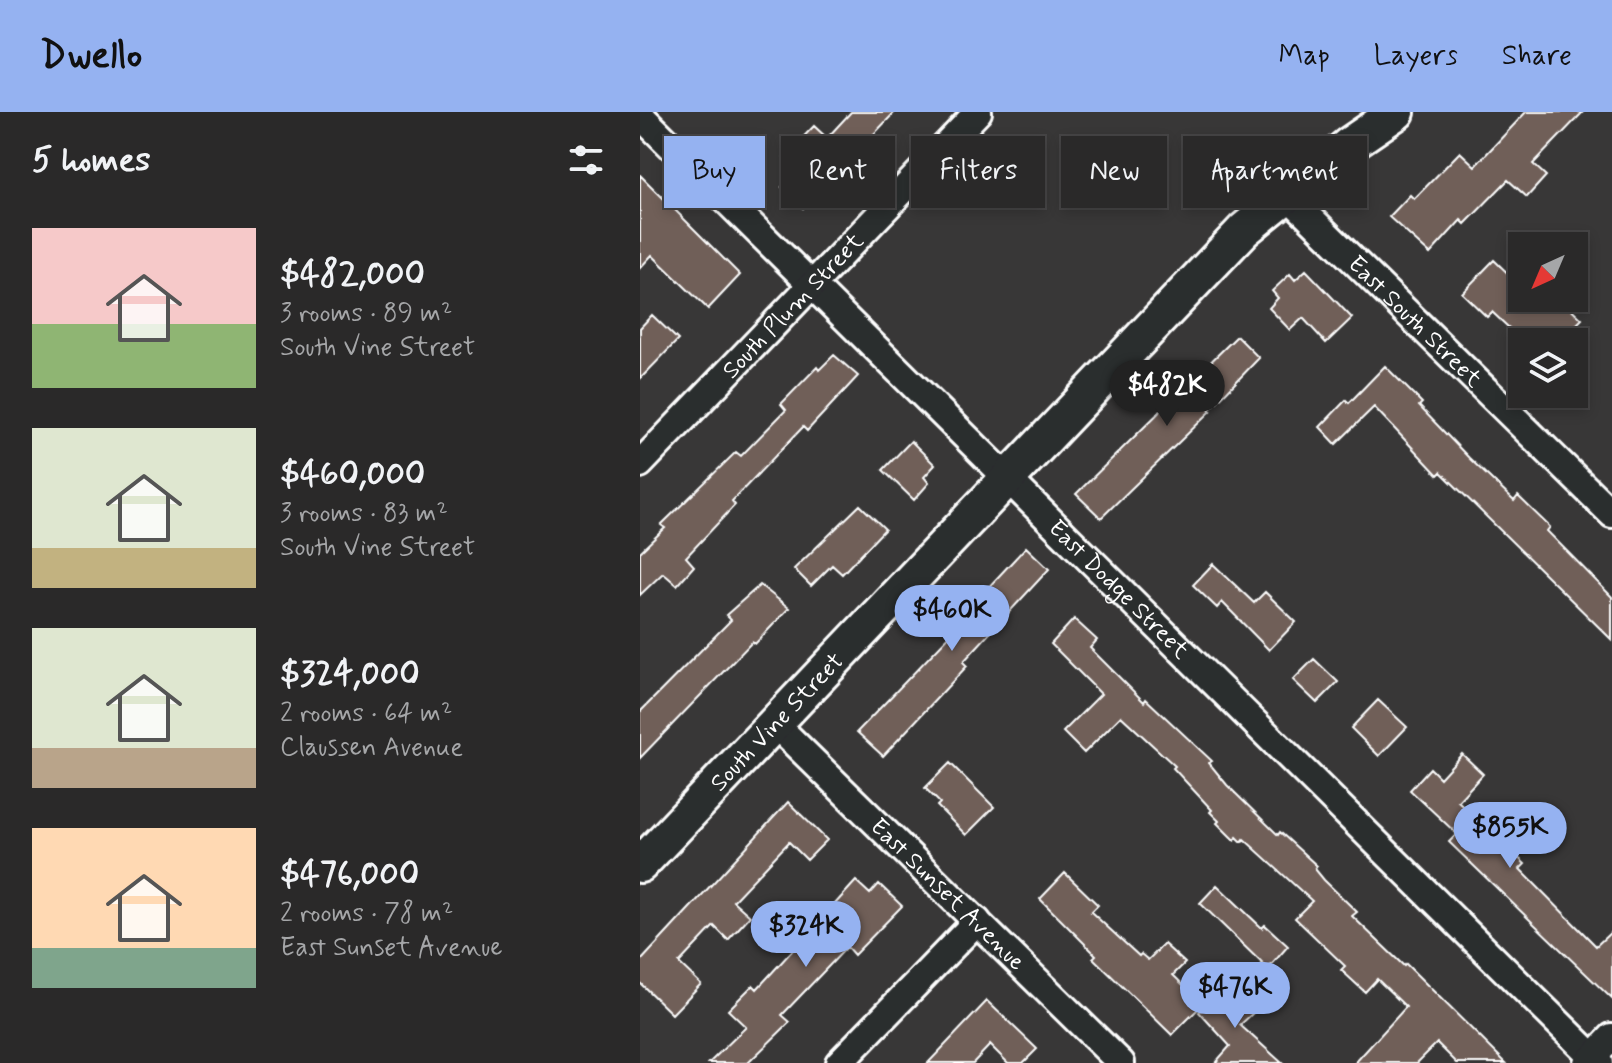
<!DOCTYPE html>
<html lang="en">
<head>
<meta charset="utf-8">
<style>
	:root { --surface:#2a2929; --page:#363535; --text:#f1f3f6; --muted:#a5a6a8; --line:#464546; --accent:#95b2f1 }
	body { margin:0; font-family:Mynerve,sans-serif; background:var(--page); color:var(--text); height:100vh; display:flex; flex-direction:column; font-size:30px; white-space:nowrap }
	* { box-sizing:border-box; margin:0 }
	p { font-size:26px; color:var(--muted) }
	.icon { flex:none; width:44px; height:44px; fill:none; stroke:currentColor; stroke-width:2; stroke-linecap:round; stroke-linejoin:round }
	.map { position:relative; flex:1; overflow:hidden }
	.details { display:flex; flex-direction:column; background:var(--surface); width:640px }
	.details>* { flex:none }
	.banner { position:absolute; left:24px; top:24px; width:760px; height:72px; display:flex; gap:16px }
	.needle { width:52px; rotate:224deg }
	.tools { position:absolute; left:868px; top:120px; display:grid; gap:16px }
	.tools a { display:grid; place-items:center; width:80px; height:80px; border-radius:0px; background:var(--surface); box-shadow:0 4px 12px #0003,0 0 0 2px var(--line); font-size:40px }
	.price { position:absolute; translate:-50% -68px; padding:0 18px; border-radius:28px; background:var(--accent); color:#111; font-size:26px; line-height:52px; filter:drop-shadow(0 2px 4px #0008) }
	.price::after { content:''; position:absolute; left:50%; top:48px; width:24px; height:18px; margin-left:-12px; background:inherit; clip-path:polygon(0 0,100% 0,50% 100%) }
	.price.active { background:#222; color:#fff }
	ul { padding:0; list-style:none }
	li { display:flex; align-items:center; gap:24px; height:200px; padding:0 32px }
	li span { display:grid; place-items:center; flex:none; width:224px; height:160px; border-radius:0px; color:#555 }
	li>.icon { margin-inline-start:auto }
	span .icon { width:96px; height:96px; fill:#fffc; stroke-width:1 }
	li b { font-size:34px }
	h2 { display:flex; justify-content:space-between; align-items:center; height:96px; padding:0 32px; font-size:34px }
	.chip { padding:0 28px; border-radius:0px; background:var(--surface); box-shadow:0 4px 12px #0003,0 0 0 2px var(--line); font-size:28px; line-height:72px }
	.chip.active { background:var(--accent); color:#111 }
	header { display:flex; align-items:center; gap:48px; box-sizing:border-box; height:112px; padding:0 40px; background:var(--accent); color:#111 }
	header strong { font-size:38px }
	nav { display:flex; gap:44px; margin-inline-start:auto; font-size:28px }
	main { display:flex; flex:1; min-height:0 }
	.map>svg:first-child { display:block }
	.building { fill:#705f59; stroke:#fff; stroke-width:2 }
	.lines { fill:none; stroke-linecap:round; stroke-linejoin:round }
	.minor-casing { stroke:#fff; stroke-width:32 }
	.tertiary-casing { stroke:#fff; stroke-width:40 }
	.minor { stroke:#2a2d2e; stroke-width:26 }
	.tertiary { stroke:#2a2d2e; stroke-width:34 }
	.labels { text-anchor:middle; stroke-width:7; stroke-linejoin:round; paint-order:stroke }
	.street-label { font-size:24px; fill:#fff; stroke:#2a2d2e }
</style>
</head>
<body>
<header>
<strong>Dwello</strong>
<nav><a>Map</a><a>Layers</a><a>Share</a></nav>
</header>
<main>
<section class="details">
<h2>5 homes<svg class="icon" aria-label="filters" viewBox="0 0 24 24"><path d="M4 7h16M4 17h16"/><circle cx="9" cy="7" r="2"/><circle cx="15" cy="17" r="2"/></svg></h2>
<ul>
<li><span style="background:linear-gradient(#f6c9c9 60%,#8fb573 0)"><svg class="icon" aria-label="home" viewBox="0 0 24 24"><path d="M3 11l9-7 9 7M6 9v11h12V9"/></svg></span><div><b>$482,000</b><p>3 rooms · 89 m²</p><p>South Vine Street</p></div></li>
<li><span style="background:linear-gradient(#dfe7d0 75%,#c2b280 0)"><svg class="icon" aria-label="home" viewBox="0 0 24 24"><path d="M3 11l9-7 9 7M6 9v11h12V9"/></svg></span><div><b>$460,000</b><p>3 rooms · 83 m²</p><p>South Vine Street</p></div></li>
<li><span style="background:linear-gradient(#dfe7d0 75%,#b9a48a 0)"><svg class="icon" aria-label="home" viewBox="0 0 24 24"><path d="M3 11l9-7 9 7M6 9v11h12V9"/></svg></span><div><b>$324,000</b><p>2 rooms · 64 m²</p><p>Claussen Avenue</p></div></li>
<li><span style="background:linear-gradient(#ffd9b3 75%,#7fa58c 0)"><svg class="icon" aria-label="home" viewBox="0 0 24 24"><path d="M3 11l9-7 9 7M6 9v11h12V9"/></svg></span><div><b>$476,000</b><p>2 rooms · 78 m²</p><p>East Sunset Avenue</p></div></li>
</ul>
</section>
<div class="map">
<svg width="972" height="951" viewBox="0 0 972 951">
	<rect width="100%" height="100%" fill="#383737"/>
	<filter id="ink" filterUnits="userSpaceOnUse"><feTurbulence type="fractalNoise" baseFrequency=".0125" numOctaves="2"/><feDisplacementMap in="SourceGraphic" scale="16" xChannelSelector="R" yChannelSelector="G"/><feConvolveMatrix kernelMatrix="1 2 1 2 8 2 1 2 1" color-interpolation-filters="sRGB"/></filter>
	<g filter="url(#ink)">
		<path class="building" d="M211,0H255L163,96L142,75L158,59L144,45L174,14L187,26Z
			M886,0H943L893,52L906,64L887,85L868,68L825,112L821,108L790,142L749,105L770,83L774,87L820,40L835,54Z
			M0,63L100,163L68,197L12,143L0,156Z
			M854,148L882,175V186H920L942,207L920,229L912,222L904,230H884L852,200L847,205L822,181Z
			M666,158L712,206L686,231L663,206L650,218L629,196L638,186L632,179L650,162L655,168Z
			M12,203L38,228L0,267V216Z
			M597,224L619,246L569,298L571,299L461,406L436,382Z
			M194,243L218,264L167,319L163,315L92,389L95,393L46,445L54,454L37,473L23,461L0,483V440L25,416L21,413L96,340L101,344L146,298L141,292L177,255L179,258Z
			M745,254L782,291L779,294L829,346L874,389L878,384L910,415L907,419L972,485V528L801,360L798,363L734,295L696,332L680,315L706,288L709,291Z
			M271,329L295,353L284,365L289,371L274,388L243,358Z
			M220,393L245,417L202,462L192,453L171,474L154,457Z
			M386,435L409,457L323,550L327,554L243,644L217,620L319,514L316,510Z
			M573,452L614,491L625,480L656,510L629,538L582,490L577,496L553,473Z
			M120,473L149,496L115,532L112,530L0,646V600L91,508L86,503Z
			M434,507L457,528L450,536L504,590L506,587L572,649L569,651L587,673L638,723L640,720L677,754L675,757L684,768L717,800L712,804L764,854L766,852L866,951H817L797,931L777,951H715L766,895L737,867L725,880L701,858L705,854L655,806L672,789L604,727L602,730L597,725L594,728L577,711L579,709L570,700L572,698L533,656L535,654L481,604L444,641L423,620L461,582L411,532Z
			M674,547L698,570L677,591L653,568Z
			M738,588L767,615L739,644L711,616Z
			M822,642L843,662L818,689L885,752L880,757L956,834L972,819V887L809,730L817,722L770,678L790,656L800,666Z
			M310,651L354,695L326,723L297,694L300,691L285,676Z
			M148,690L187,728L167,748L149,730L93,789L110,804L88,828L74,814L39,851L61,872L32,902L0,871V850Z
			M425,761L458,793L451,800L499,844L501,842L508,848L524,832L545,851L533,863L563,892L532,923L453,846L456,843L400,787Z
			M216,769L230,782L239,772L262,794L214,843L207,835L142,903L150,910L108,951H69L106,915L88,898L113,873L117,877Z
			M577,773L622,816L625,813L648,834L628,857L560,791Z
			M587,874L613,901L600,913L642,951H575L590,934L559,900Z
			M347,889L397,937L383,951H368L350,933L333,951H288Z"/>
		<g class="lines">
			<g class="minor-casing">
				<g id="minor">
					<path id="s1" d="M0,3L959,951"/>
					<path id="s2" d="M647,83L972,402"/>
					<path id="s3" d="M0,352L338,0"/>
					<path id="s4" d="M134,611L481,951"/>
					<path d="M199,951L337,809"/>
					<path d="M947,951L972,925"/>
				</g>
			</g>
			<g class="tertiary-casing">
				<g id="tertiary">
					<path id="s5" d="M0,753L604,118L710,32L757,0"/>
				</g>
			</g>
			<use href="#minor" class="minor"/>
			<use href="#tertiary" class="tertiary"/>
		</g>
	</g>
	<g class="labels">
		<g class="street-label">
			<text dy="8" stroke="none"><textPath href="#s3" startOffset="220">South Plum Street</textPath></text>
			<text dy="8" stroke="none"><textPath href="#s2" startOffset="180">East South Street</textPath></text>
			<text dy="8" stroke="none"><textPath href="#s1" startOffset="674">East Dodge Street</textPath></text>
			<text dy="8" stroke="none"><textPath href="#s5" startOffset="198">South Vine Street</textPath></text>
			<text dy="8" stroke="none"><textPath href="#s4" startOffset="244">East Sunset Avenue</textPath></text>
		</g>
	</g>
</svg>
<div class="tools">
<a><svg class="needle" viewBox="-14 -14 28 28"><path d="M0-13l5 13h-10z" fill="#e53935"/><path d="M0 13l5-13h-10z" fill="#a5a6a8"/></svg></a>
<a><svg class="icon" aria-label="layers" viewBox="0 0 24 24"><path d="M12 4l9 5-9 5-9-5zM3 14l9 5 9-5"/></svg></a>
</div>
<b class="price active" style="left:527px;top:316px">$482K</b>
<b class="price" style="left:312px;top:541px">$460K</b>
<b class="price" style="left:870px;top:758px">$855K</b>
<b class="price" style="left:166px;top:857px">$324K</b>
<b class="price" style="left:595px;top:918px">$476K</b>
<div class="banner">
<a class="chip active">Buy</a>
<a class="chip">Rent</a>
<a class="chip">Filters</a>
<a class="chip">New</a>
<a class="chip">Apartment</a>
</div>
</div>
</main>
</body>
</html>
